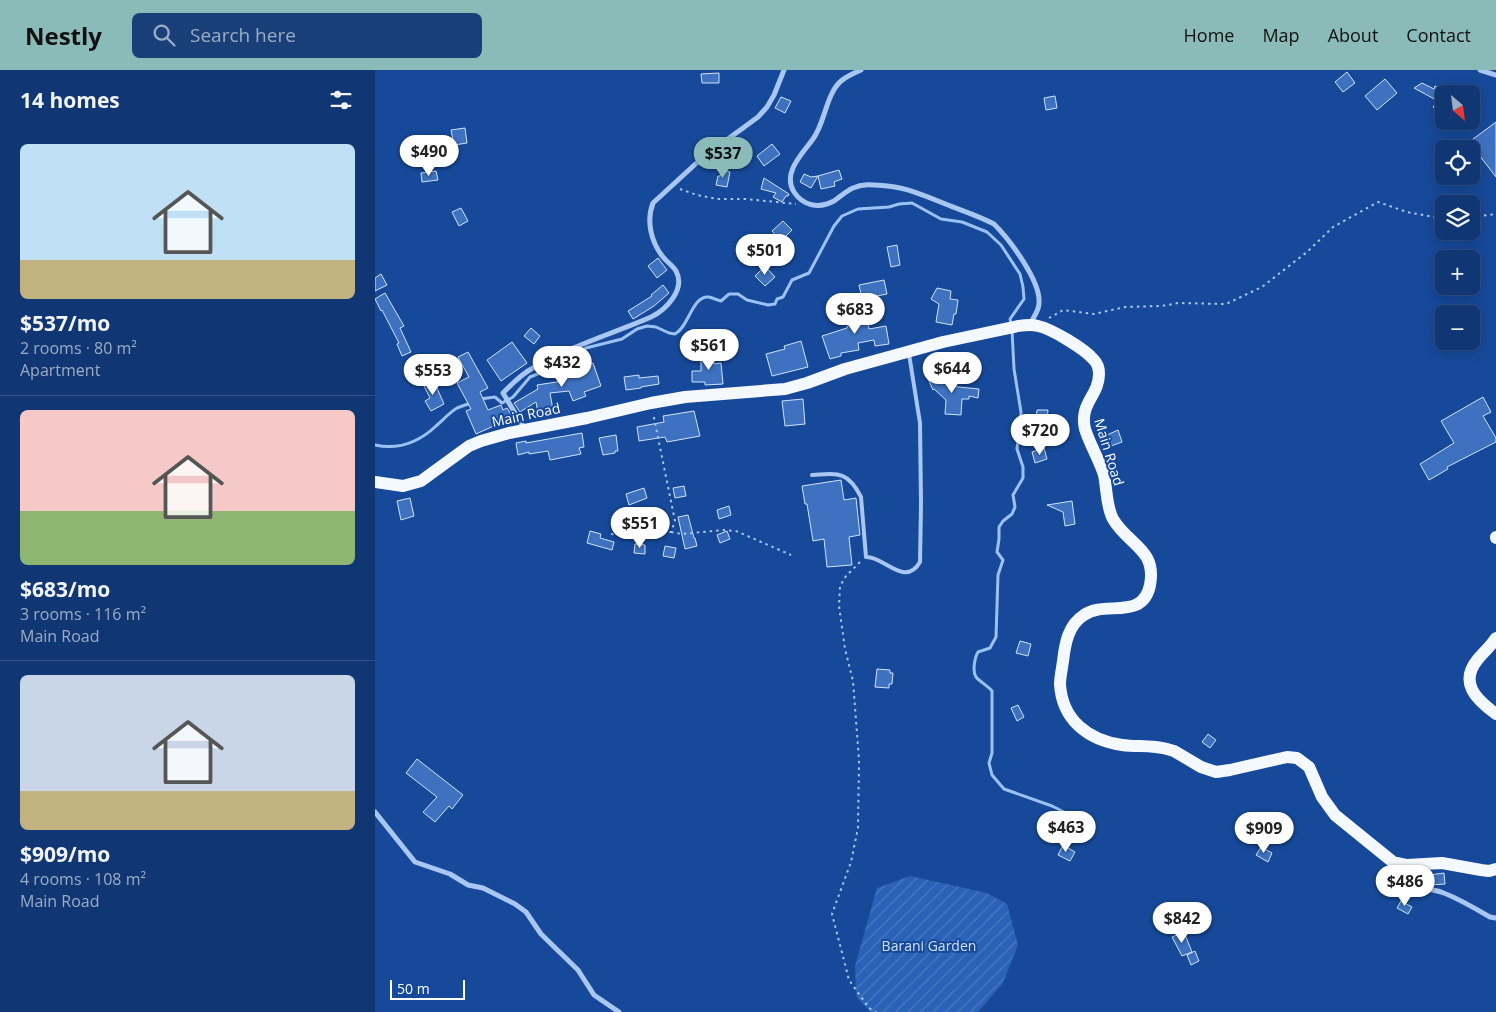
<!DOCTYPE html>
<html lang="en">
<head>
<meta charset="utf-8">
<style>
	:root { --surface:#103773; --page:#193f78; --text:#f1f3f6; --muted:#9cacc4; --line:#305185; --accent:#8bbbb9 }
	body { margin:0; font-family:"Open Sans",sans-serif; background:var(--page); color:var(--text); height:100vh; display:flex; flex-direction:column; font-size:19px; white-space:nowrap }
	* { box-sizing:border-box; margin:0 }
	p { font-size:16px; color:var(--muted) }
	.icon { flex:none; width:28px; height:28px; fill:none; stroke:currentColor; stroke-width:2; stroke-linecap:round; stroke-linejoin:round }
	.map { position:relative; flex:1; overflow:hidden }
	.details { display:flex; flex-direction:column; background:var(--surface); width:375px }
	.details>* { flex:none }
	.needle { width:32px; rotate:152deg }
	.fabs { position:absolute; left:1060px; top:15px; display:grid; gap:10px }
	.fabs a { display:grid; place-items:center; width:45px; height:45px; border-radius:8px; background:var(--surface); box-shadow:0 2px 12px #0003,0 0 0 1px var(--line); font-size:25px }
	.scale { position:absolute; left:15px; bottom:12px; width:75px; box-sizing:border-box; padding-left:5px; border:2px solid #fff; border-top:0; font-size:14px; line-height:18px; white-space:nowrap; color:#fff; -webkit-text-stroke:4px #164999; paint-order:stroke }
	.price { position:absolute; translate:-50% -42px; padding:0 11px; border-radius:18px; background:#fff; color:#222; font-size:16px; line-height:32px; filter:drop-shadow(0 1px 2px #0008) }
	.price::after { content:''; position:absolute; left:50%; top:30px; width:15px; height:11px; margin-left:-8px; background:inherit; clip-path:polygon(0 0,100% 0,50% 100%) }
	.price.on { background:var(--accent); color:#111 }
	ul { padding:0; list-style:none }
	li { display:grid; align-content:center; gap:10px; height:265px; padding:0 20px }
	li+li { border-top:1px solid var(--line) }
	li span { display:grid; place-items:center; height:155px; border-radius:8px; color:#555 }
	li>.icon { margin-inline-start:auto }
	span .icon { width:90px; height:90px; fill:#fffc; stroke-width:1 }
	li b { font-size:21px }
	h2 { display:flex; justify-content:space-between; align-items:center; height:60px; padding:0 20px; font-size:21px }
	header { display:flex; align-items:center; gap:30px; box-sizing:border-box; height:70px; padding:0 25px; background:var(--accent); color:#111 }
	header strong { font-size:24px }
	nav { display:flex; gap:28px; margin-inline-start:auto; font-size:18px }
	.search { width:350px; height:45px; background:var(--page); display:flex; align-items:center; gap:12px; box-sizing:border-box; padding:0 18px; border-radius:8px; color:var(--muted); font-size:19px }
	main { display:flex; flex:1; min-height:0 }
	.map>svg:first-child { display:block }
	.garden { fill:url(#garden-furrows) }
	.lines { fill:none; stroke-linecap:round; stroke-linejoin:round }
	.stream { stroke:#9cc1f5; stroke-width:3 }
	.building { fill:#3e72c0; stroke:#d1e3fc }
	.path { stroke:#a9c7f2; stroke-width:2; stroke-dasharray:2.5 4; stroke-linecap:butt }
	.service { stroke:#a9c7f2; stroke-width:4 }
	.minor { stroke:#a9c7f2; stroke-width:5 }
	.primary { stroke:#f4f8ff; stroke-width:12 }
	.labels { text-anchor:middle; stroke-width:4; stroke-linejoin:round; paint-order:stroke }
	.street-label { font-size:14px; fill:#fff; stroke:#164999 }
	.park-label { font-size:14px; fill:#d1e3fc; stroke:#164999 }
</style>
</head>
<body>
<header>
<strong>Nestly</strong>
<div class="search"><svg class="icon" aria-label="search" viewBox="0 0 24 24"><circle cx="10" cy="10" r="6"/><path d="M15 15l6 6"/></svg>Search here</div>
<nav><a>Home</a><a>Map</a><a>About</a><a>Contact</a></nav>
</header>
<main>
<section class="details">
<h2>14 homes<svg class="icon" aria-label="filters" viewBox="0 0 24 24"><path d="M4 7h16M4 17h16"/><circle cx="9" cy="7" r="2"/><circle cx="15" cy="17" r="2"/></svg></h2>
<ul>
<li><span style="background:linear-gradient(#bfe0f5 75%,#c2b280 0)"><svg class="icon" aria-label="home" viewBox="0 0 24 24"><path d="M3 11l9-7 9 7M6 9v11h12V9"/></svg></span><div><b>$537/mo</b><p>2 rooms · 80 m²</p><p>Apartment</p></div></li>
<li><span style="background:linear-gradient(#f6c9c9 65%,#8fb573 0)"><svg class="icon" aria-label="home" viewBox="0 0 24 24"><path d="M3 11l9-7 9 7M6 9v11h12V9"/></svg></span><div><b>$683/mo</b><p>3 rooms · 116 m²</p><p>Main Road</p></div></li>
<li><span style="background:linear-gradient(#c9d6e8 75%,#c2b280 0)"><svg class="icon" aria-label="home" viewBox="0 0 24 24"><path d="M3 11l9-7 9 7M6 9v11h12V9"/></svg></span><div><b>$909/mo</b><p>4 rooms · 108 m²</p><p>Main Road</p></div></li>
</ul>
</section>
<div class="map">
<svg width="1121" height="942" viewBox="0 0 1121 942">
	<defs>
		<pattern id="garden-furrows" width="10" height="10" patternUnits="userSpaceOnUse" patternTransform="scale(1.25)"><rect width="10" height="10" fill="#2962b6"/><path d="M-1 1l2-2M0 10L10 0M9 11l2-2" fill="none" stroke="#497ac1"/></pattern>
	</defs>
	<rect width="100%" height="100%" fill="#164999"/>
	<path class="garden" d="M535,806L612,823L632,834L643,875L628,913L603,942H495L481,926L480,896L502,818Z"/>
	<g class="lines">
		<path class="stream" d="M637,260L639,299L646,342L642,379L648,397V408L638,425L640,437L637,444L628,451L624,457V469L622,482L628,490L623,505L621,567L615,578L603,582C600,587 597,601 601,607C604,611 613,616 617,621V683L614,693L617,705L629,719L677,736L693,744L705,754
			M105,329L120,327L127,333L138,327L155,307L180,297L211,278L247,269L262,259L272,256L281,257L294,263L300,264C314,257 317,225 334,227C338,228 342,230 346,231L354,224H363L372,230L393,235L400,234L402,229L408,227L417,210L434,203L459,156L467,146L483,139L514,137L524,134L537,133L566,149L587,152L612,162L626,175L645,204L648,217L649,229L635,249L636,253
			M0,375C23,380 44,372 61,356C68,350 75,342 82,338C87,336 92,334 97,333"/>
	</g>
	<path class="building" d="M972,2L980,13L968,22L960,12Z
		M344,3V13H327L326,4Z
		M1010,9L1022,23L1002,40L990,26Z
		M1047,13L1059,19L1060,16L1069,20V44L1058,37L1063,31L1039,18Z
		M680,26L682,38L671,40L669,28Z
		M406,27L416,31L410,43L400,38Z
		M1121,52V107L1094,72Z
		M90,58L92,73L79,75L76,60Z
		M397,74L405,84L389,96L382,86Z
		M347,100L355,102L352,117L341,115L343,106H345Z
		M464,100L467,109L459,112L460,116L446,119L443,106Z
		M61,101L63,110L47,112L46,103Z
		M429,104L436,107L443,106L436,118L425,112Z
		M389,108L414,124L413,126H411L407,132L398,127L401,123L386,119Z
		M86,138L93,151L84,156L77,142Z
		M408,151L417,160L406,171L397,161Z
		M522,175L525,195L516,197L512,177Z
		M283,188L292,200L282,208L273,196Z
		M390,196L400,207L390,216L380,206Z
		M6,204L12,215L0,221V208Z
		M509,210L512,224L487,229L484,215Z
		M288,215L294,223L279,236L258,249L253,241L277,226L276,225Z
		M562,218L576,221L575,229L583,230L581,244H579L577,255L561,252L564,234L556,229Z
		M10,223L29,256L25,258L36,282L27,286L22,274L24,273L7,240L6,241L0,229Z
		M489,232L494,259L511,256L514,274L500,276L499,270L483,273L484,280L466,283V286L455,289L447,266L472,258V256L481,255L478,234Z
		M156,258L165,266L159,274L149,266Z
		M426,271L433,297L397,306L391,284L410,279L409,276Z
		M137,272L152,293L126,311L112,290Z
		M326,281L339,282V294L346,293L348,314L330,315V312H317V301H326Z
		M93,282L113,318L105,322L113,340L126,335L128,340L132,338L137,346L132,348V350L101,364L91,341L96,339L82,313L94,307L83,287Z
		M218,293L226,316L209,322L211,326L198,331L194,321L175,323L178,340L163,343L161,332L145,342L139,333L163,319L162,315L188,311L185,303L196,298L197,300Z
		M567,302L574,316L604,319L603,328L594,326V329H587L586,345L570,344L571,330L559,319L558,320L553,309Z
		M264,305V308L283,306L284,314L266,317V318L251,320L249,307Z
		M58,309L69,334L56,341L50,331L55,328L48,314Z
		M1108,327L1116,342L1108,346L1121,368V372L1072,397L1073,399L1054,410L1045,394L1079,373L1066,351Z
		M428,329L430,354L410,356L407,331Z
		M662,340H673L672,349L661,348Z
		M319,341L325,366L292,372L290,367L264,371L262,357L289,352L288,346Z
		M743,360L747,372L736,376L732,365Z
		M207,363L209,377L204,378L206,384L175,390L173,381L154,384V382L143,385L141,373L151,371V373Z
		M241,365L243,381H240V383L228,385L224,368Z
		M669,378L672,389L660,393L657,382Z
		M466,410L469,430L481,428L485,465L474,467L477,495L452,497L449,469L438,471L432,434H430L427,416Z
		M309,416L311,426L300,428L298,418Z
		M269,418L272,428L254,435L251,424Z
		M35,428L39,446L26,450L22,431Z
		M697,431L700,454L690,456L688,442L672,435Z
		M354,436L356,445L344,449L342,440Z
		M313,445L319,468H320L322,476L310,479L303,447Z
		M215,461L226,464L225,468L239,472L237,480L212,473Z
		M352,461L355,469L345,473L342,465Z
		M260,474L270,475V484L259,483Z
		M290,476L301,478L299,488L288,486Z
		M645,571L656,574L653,586L641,583Z
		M502,599L515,600V603H518L517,614H514V618L500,617Z
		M643,635L649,647L642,651L636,638Z
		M833,664L841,670L835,678L827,672Z
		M42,689L88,725L77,739L74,736L60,752L48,742L62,727L31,703Z
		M688,775L700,782L695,791L683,785Z
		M886,777L897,783L893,792L881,785Z
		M1069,803L1070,814L1055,815L1054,805Z
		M1026,831L1037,837L1033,844L1022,838Z
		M821,838L832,847L826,855L817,847V844Z
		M809,862L817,882L807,886L797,867Z
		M820,881L824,891L816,895L812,885Z"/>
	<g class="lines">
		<path class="path" d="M305,119L322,125L342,129H371L421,134
			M1096,147L1121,144
			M674,248L688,240L719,244L750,237L787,236L803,233L851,234L887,217L932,182L958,157L1003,132L1032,142L1069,149
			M296,462L307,464L349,460L361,461L416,485
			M236,464L255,465L296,462L300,451L278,343
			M485,492L471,506L465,516L464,536L470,579L478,611L484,690L483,758L476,792L457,844L474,910L494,938L501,942"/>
		<path class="service" d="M437,405C463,403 473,401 486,427L491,487C509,486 530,518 545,492L546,434L545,353L534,284"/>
		<path class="minor" d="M486,0C479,3 472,6 466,11C451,24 450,53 438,69C427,84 407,103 419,122C428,136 444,139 459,131C465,127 471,121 478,118C489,113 500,115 512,116C534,118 553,127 573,135C588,141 604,146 619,154C634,169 666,211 664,233C664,241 658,248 655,254
			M1105,0L1121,5
			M149,358L128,323C137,314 146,304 158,298C195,276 237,264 276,247C291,240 311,219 301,201C298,196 292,192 288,187C276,172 271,151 278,133L327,88L383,47L392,37L399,25L409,0
			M0,742L40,792L75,804L93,815L108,818L140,834L151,842L166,864L203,900L219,925L244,942
			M1018,792C1019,798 1020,806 1025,810C1036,819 1053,818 1066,822C1083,828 1099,838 1115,847L1121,848"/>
		<path class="primary" d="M0,412L28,416L46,411L94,376L106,371L134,363L212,348L276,333L310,327L410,319L432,313L470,299L521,285L568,272L643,256C650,255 656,254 663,256C677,259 710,279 719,290C723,294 724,299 724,304C724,326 704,333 710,359C715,375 724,389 729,405C732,419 731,436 738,449C753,475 782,479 775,515C768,551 730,530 709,545C693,555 690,574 688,591C687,599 685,607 685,614C687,650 713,670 747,675C762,677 777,675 792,679L799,681L826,697L841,702L855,700L912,687L922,688L934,697L947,727L960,745L1018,792L1032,795L1067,793L1106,800L1114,801L1121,799
			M1121,467V468
			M1121,568C1116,576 1109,582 1103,589C1083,613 1102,630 1121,644"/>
	</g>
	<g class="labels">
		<g class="street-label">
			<text transform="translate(151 345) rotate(-12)" y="5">Main Road</text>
			<text transform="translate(734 382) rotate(73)" y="5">Main Road</text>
		</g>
		<g class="park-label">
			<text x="554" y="881">Barani Garden</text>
		</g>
	</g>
</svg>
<div class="fabs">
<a><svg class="needle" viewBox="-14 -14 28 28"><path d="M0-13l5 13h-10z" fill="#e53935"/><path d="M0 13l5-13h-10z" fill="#9cacc4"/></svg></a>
<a><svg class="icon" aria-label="locate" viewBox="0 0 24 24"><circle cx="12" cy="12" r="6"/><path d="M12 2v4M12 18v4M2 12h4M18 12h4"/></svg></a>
<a><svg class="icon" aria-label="layers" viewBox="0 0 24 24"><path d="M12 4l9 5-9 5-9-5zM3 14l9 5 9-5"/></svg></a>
<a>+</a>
<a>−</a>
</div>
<div class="scale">50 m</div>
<b class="price" style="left:54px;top:107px">$490</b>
<b class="price on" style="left:348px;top:109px">$537</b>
<b class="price" style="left:390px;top:206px">$501</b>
<b class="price" style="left:480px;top:265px">$683</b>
<b class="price" style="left:334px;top:301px">$561</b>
<b class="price" style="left:187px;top:318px">$432</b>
<b class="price" style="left:577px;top:324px">$644</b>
<b class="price" style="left:58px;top:326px">$553</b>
<b class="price" style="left:665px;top:386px">$720</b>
<b class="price" style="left:265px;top:479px">$551</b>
<b class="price" style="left:691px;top:783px">$463</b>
<b class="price" style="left:889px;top:784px">$909</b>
<b class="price" style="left:1030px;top:837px">$486</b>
<b class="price" style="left:807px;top:874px">$842</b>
</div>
</main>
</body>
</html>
